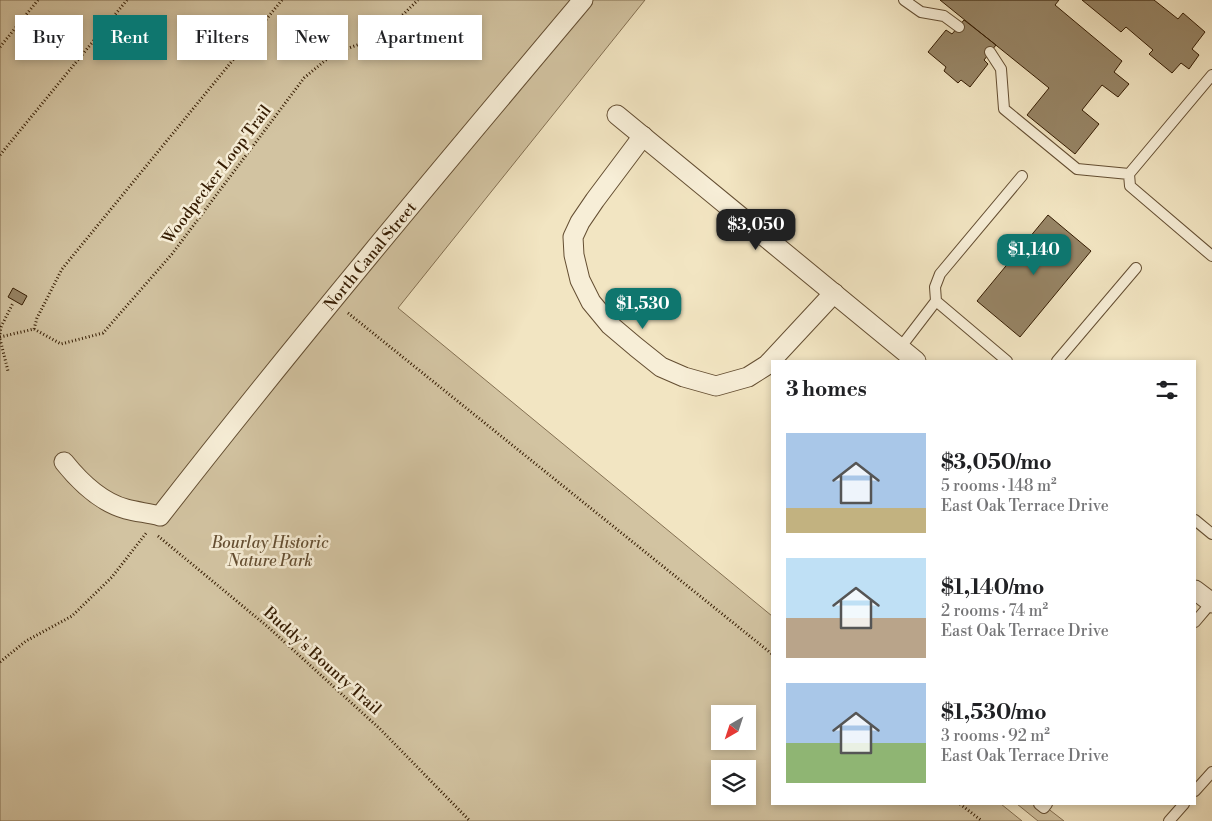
<!DOCTYPE html>
<html lang="en">
<head>
<meta charset="utf-8">
<style>
	:root { --surface:#fff; --page:#f6f6f6; --text:#202124; --muted:#757577; --accent:#0f766e }
	body { margin:0; font-family:"Libre Bodoni",serif; background:var(--page); color:var(--text); height:100vh; display:flex; flex-direction:column; font-size:19px; white-space:nowrap }
	* { box-sizing:border-box; margin:0 }
	p { font-size:16px; color:var(--muted) }
	.icon { flex:none; width:28px; height:28px; fill:none; stroke:currentColor; stroke-width:2; stroke-linecap:round; stroke-linejoin:round }
	.map { position:relative; flex:1; overflow:hidden }
	.side { position:absolute; left:771px; top:360px; width:425px; height:445px; display:flex; flex-direction:column; background:var(--surface); border-radius:0px; box-shadow:0 2px 8px #0003 }
	.side>* { flex:none }
	.banner { position:absolute; left:15px; top:15px; width:475px; height:45px; display:flex; gap:10px }
	.needle { width:32px; rotate:219deg }
	.fabs { position:absolute; left:711px; top:705px; display:grid; gap:10px }
	.fabs a { display:grid; place-items:center; width:45px; height:45px; border-radius:0px; background:var(--surface); box-shadow:0 2px 8px #0003; font-size:25px }
	.price { position:absolute; translate:-50% -42px; padding:0 11px; border-radius:10px; background:var(--accent); color:#fff; font-size:16px; line-height:32px; filter:drop-shadow(0 1px 2px #0008) }
	.price::after { content:''; position:absolute; left:50%; top:30px; width:15px; height:11px; margin-left:-8px; background:inherit; clip-path:polygon(0 0,100% 0,50% 100%) }
	.price.on { background:#222; color:#fff }
	ul { padding:0; list-style:none }
	li { display:flex; align-items:center; gap:15px; height:125px; padding:0 15px }
	li span { display:grid; place-items:center; flex:none; width:140px; height:100px; border-radius:0px; color:#555 }
	li>.icon { margin-inline-start:auto }
	span .icon { width:60px; height:60px; fill:#fffc; stroke-width:1 }
	li b { font-size:21px }
	h2 { display:flex; justify-content:space-between; align-items:center; height:60px; padding:0 15px; font-size:21px }
	.tag { padding:0 18px; border-radius:0px; background:var(--surface); box-shadow:0 2px 8px #0003; font-size:18px; line-height:45px }
	.tag.on { background:var(--accent); color:#fff }
	.map>svg:first-child { display:block }
	.green { fill:#d2c3a1; stroke:#847052; fill-rule:evenodd }
	.building { fill:#978566; stroke:#351c02 }
	.lines { fill:none; stroke-linecap:round; stroke-linejoin:round }
	.lane-casing { stroke:#644e32; stroke-width:12 }
	.street-casing { stroke:#644e32; stroke-width:21 }
	.path { stroke:#351c02; stroke-width:3; stroke-dasharray:1 2.5; stroke-linecap:butt }
	.lane { stroke:#f7eed7; stroke-width:10 }
	.street { stroke:#f7eed7; stroke-width:19 }
	.labels { text-anchor:middle; stroke-width:5; stroke-linejoin:round; paint-order:stroke }
	.street-label { font-size:16px; fill:#351c02; stroke:#f7eed7 }
	.park-label { font-size:16px; font-style:italic; fill:#644e32; stroke:#f7eed7 }
</style>
</head>
<body>
<div class="map">
<svg width="1212" height="821" viewBox="0 0 1212 821">
	<rect width="100%" height="100%" fill="#f2e5c2"/>
	<filter id="stains"><feTurbulence type="fractalNoise" baseFrequency=".004" numOctaves="4"/><feColorMatrix values="0 0 0 0 .2 0 0 0 0 .09 0 0 0 0 .02 0 0 0 .5 -.17"/></filter>
	<radialGradient id="worn" r=".72"><stop offset=".6" stop-color="#630" stop-opacity="0"/><stop offset="1" stop-color="#630" stop-opacity=".3"/></radialGradient>
	<path class="green" d="M0,0H645L398,308L772,616V804H1001L1022,821H0ZM720,714H748V741H720ZM720,769H748V796H720Z
		M1017,804H1042L1064,821H1038Z"/>
	<path class="building" d="M940,0H1059L1055,5L1122,61L1114,72L1129,84L1118,97L1102,85L1082,110L1099,124L1075,154L1027,115L1049,88Z
		M1082,0H1154L1178,19L1183,13L1205,32L1192,49L1199,55L1189,69L1181,63L1172,73L1149,54L1153,50L1126,27L1121,32Z
		M964,20L996,45L984,60L988,64L970,87L961,80L958,83L944,71L946,67L928,52L946,30L952,34Z
		M1048,215L1091,251L1020,337L977,301Z
		M13,288L27,296L22,305L8,297Z"/>
	<g class="lines">
		<g class="lane-casing">
			<path id="lane" d="M904,0L921,12L944,16L959,27
				M990,52L1001,69L1004,109L1077,169L1129,174
				M1212,75L1129,174L1130,186L1212,256
				M936,301L935,287L940,274L1022,176
				M900,348L936,301L1007,361
				M1057,361L1136,268
				M1195,520L1212,534
				M1195,622L1211,603
				M1195,791L1212,772
				M1039,804L1044,808L1047,804
				M1169,821L1184,804"/>
		</g>
		<g class="street-casing">
			<g id="street">
				<path d="M617,115L916,361"/>
				<path d="M643,136L595,200L580,222L573,237L574,255L580,280L591,302L610,325L636,347L661,367L684,377L716,386L748,377L767,365L834,293"/>
				<path id="s1" d="M64,462C80,482 100,502 126,509C137,512 149,513 160,516C297,340 440,170 583,0"/>
				<path d="M1195,590L1212,603"/>
			</g>
		</g>
		<path class="path" d="M0,47L38,0
			M0,155L127,0
			M348,313L772,654
			M34,329L37,318L62,269L282,0
			M0,334L1,327L13,303
			M0,337L34,329L61,344L103,333L172,254L304,78L333,54L381,36L418,0
			M0,339L8,371
			M158,536L268,627L379,728L470,821
			M0,662L26,641L72,616L112,577L147,532
			M960,804L982,821"/>
		<use href="#lane" class="lane"/>
		<use href="#street" class="street"/>
	</g>
	<g class="labels">
		<g class="street-label">
			<text transform="translate(216 174) rotate(-53)" y="6">Woodpecker Loop Trail</text>
			<text dy="6" stroke="none"><textPath href="#s1" startOffset="448">North Canal Street</textPath></text>
			<text transform="translate(323 660) rotate(42)" y="6">Buddy's Bounty Trail</text>
		</g>
		<g class="park-label">
			<text x="270" y="548">Bourlay Historic<tspan x="270" dy="18">Nature Park</tspan></text>
		</g>
	</g>
	<rect width="100%" height="100%" filter="url(#stains)"/>
	<rect width="100%" height="100%" fill="url(#worn)"/>
</svg>
<div class="fabs">
<a><svg class="needle" viewBox="-14 -14 28 28"><path d="M0-13l5 13h-10z" fill="#e53935"/><path d="M0 13l5-13h-10z" fill="#757577"/></svg></a>
<a><svg class="icon" aria-label="layers" viewBox="0 0 24 24"><path d="M12 4l9 5-9 5-9-5zM3 14l9 5 9-5"/></svg></a>
</div>
<b class="price on" style="left:756px;top:251px">$3,050</b>
<b class="price" style="left:1034px;top:276px">$1,140</b>
<b class="price" style="left:643px;top:330px">$1,530</b>
<div class="banner">
<a class="tag">Buy</a>
<a class="tag on">Rent</a>
<a class="tag">Filters</a>
<a class="tag">New</a>
<a class="tag">Apartment</a>
</div>
<section class="side">
<h2>3 homes<svg class="icon" aria-label="filters" viewBox="0 0 24 24"><path d="M4 7h16M4 17h16"/><circle cx="9" cy="7" r="2"/><circle cx="15" cy="17" r="2"/></svg></h2>
<ul>
<li><span style="background:linear-gradient(#a9c7e8 75%,#c2b280 0)"><svg class="icon" aria-label="home" viewBox="0 0 24 24"><path d="M3 11l9-7 9 7M6 9v11h12V9"/></svg></span><div><b>$3,050/mo</b><p>5 rooms · 148 m²</p><p>East Oak Terrace Drive</p></div></li>
<li><span style="background:linear-gradient(#bfe0f5 60%,#b9a48a 0)"><svg class="icon" aria-label="home" viewBox="0 0 24 24"><path d="M3 11l9-7 9 7M6 9v11h12V9"/></svg></span><div><b>$1,140/mo</b><p>2 rooms · 74 m²</p><p>East Oak Terrace Drive</p></div></li>
<li><span style="background:linear-gradient(#a9c7e8 60%,#8fb573 0)"><svg class="icon" aria-label="home" viewBox="0 0 24 24"><path d="M3 11l9-7 9 7M6 9v11h12V9"/></svg></span><div><b>$1,530/mo</b><p>3 rooms · 92 m²</p><p>East Oak Terrace Drive</p></div></li>
</ul>
</section>
</div>
</body>
</html>
